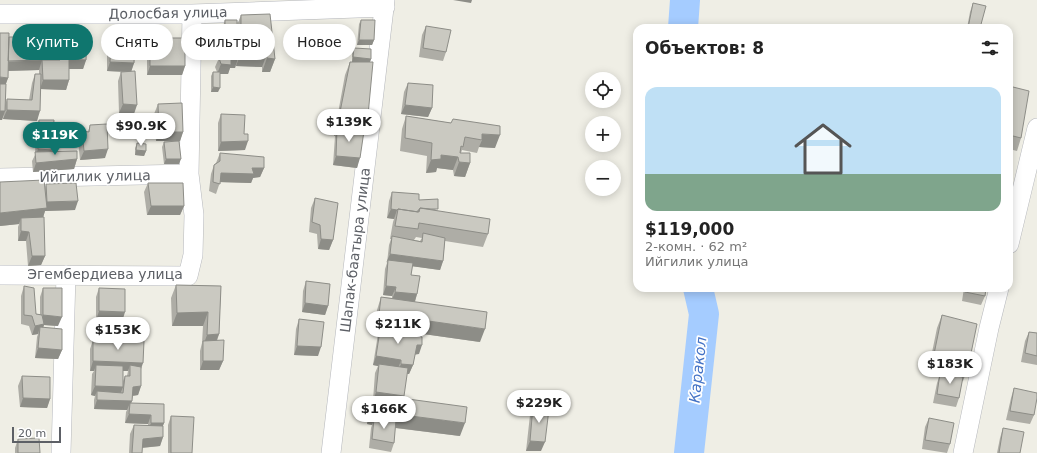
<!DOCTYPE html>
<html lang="ru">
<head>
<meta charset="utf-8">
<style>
	:root { --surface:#fff; --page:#f2f2f2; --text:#222; --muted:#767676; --line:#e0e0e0; --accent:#0f766e }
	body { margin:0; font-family:"DejaVu Sans",sans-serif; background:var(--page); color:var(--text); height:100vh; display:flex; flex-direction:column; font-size:15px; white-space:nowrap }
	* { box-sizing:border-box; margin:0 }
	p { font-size:13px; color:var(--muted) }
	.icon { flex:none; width:22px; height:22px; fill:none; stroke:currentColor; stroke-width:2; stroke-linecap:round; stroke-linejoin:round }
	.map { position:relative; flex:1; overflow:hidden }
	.sheet { position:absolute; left:633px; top:24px; width:380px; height:268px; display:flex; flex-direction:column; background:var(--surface); border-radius:12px; box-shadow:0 2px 10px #0003 }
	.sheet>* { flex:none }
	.banner { position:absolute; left:12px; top:24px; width:380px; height:36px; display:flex; gap:8px }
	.fabs { position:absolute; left:585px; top:72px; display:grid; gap:8px }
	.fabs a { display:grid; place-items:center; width:36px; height:36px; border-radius:50%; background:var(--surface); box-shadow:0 2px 10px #0003; font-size:20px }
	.scale { position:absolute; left:12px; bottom:10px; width:49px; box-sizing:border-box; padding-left:4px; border:2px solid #5d6066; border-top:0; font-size:11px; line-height:14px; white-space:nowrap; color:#5d6066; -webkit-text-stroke:3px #fff; paint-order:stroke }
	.price { position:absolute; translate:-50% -34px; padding:0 9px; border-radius:14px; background:#fff; color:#222; font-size:13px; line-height:26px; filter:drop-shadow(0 1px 2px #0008) }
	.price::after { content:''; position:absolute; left:50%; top:24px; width:12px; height:9px; margin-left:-6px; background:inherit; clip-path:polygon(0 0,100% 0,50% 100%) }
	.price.on { background:var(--accent); color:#fff }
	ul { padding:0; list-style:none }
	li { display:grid; align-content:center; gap:8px; height:212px; padding:0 12px }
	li+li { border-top:1px solid var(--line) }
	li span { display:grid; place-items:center; height:124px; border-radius:12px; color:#555 }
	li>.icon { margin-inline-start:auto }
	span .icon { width:72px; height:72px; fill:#fffc; stroke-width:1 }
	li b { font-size:17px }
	h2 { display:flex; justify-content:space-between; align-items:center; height:48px; padding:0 12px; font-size:17px }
	.pill { padding:0 14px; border-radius:18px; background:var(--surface); box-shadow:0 2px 10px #0003; font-size:14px; line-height:36px }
	.pill.on { background:var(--accent); color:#fff }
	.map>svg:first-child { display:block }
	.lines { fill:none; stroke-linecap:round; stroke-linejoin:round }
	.river { stroke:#a5ccff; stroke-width:30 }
	.street-casing { stroke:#b5b7bc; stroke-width:20 }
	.street { stroke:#fff; stroke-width:19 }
	.wall { fill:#aeada6; fill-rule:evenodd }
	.shaded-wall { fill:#8d8d87 }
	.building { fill:#cac9c1; stroke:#8d8d87 }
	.labels { text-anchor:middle; stroke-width:3.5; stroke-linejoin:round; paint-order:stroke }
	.street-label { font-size:14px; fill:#5d6066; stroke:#fff }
	.water-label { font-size:15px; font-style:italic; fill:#4573c5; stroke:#fff }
</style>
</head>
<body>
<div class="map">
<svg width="1037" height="453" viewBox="0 0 1037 453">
	<rect width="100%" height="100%" fill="#efeee5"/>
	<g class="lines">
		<path class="river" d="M683,28L685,0
			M689,453L704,314L698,288"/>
		<g class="street-casing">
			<path id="street" d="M0,14H192L385,7
				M0,178L189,174
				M1009,244L1037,128
				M0,275L188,276L193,255L194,215L189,174L192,14
				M61,453L66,275
				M331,453L385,0
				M963,453L989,328L999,288"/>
		</g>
		<use href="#street" class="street"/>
	</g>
	<path class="wall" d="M973,3L980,28H967L970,12Z
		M241,15L275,59L270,72H262V67L236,66V63L235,68H230L228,74H220L218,92H211V76L213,72H217L215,67L219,58L221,57V56L212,57L213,47L217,38H222V29L225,20L237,25Z
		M361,20L374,40L372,45H357L359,24Z
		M426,26L446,52L443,61L419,57L422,35Z
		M9,37L42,60H57L56,46L60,37L86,60L83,69H69V80L66,90L41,89L37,121L3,119L4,114L2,120ZM39,70V74H35L32,83L29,100L7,99L5,105L6,84L8,78V71Z
		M150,38L185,66L182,75H147V47Z
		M111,39L134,63L131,72L134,114L119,113L118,81L121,72H124L107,71V48Z
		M354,48L371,59L370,62L367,126L363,136L357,168L333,165L335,136L334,135L345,75L350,62H352V52Z
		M408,83L432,108L428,117L401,114L404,92Z
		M1009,86L1021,138L1017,151L1009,149Z
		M158,104L183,132L180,141H156L154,114Z
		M221,114L244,134L245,150L218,151V123Z
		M406,116L451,123L495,148L479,147L477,153L462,150L461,153L470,163L465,177L454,176L453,170L437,168L436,172L426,173L427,156L400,151L402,129Z
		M39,120L51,152L77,159L74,169L33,172L32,161L35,155L36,130Z
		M90,125L105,158L80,160L78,141L82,131L88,132Z
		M164,142L179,164H164L162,147Z
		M137,143L146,151L144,156L135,155V148Z
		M220,153L264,168L260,177L253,178L251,183L220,182L216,194L209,191L211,174L214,165L216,163Z
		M148,183L184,206L180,215H147L144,192Z
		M46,184L75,210L45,211L43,217L45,256L41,265L28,266L26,241H18V227L19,224L0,226L45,188Z
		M392,192L419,200L438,211L488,234L483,247L445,241L443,261L440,270L412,266L411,275L417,294L415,302L480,342L402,331L419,354H415L413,365L409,374H407L402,402L407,403L408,399L460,436L395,428L394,443L391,452L369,448L371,428L372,425L367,424L368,412L373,400L375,373L378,366L373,365L378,334L380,328L374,327L377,310L381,297L392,298V296L383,295L385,269L387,263L389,245L391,239H390L393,222L394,219L387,218L389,201ZM416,237L422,238L420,241L414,240Z
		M315,198L333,240L329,250L318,249L317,234L309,232L311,208Z
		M306,281L328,306L325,315L302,312L303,291Z
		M176,285L221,286L219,334L217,341L223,361L219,370H200V351L202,343L203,326H172L171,298Z
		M24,286L36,314H40V297L43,288L58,326L44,325L43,328L62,350L58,359L35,358L37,337L38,334L32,335L29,326L21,324V296Z
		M99,288L122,322L96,321V297Z
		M964,288H986L985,296L981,305L962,301Z
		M942,315L968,368L963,381H962L959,398L956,407L933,403L937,383L940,375L928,372L937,328Z
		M299,319L318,356L294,355L296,329Z
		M1029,332L1037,333V365L1021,362L1025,341Z
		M93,340L141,368V386L138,395L133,396L131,403L164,423L163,426V437L160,446L142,448V453H129L130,434L134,425H148V424L125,423L126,412L127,410L94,409V400L95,396L91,395L92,374L94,371H90V349ZM123,371H128L127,376H125L123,381Z
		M22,376L50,399L47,408L20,407L18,386Z
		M1014,388L1034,415L1030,424L1006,420L1011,398Z
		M533,406L541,451H526L530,415Z
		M171,416L192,453H168V425Z
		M929,418L950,444L947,453L922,449L925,427Z
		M1003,428L1020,453H997L1000,438Z
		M18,439L40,453H15V448Z"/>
	<path class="shaded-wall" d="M453,0H472L471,3Z
		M359,40H374L372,45H357Z
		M224,46L221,56L212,57L215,48Z
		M241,53L267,54L262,67L236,66Z
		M353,57L371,59L369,64L352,62Z
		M238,58L235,68H230L228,74H217L221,64L231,59Z
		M267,58L275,59L270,72H262Z
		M69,59L86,60L83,69H65Z
		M42,60L39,70L4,71L7,62Z
		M110,62L134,63L131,72L107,71Z
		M150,66H185L182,75H147Z
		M0,77L8,78L3,91H0Z
		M43,80H69L66,90L40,89Z
		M213,87L220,88L218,92H211Z
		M123,104L137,105L134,114L119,113Z
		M405,105L432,108L428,117L401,114Z
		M7,110L40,111L37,121L3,119Z
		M0,111H5L2,120H0Z
		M338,122L367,126L362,139L337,128L335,136L334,135Z
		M159,132H183L180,141H156Z
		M482,134L500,135L495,148L479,147L482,140Z
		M248,141L245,150L218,151L221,142Z
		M38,149L52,150L48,159L36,155Z
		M108,149L105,158L80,160L84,151Z
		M136,150L146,151L144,156L135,155Z
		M441,155L458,157L453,170L437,168L436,172L426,173L431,160Z
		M336,156L360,158L357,168L333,165Z
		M77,159L74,169L33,172L36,163Z
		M166,159H181L179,164H164Z
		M459,162L470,163L465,177L454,176Z
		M252,168H264L260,177L253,178L251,183L218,182L221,173Z
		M78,201L75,210L45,211L42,221L21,218L19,224L0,226V213L45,208L47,202Z
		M151,206H184L180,215H147Z
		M391,209L397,210L394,219L387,218Z
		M21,231L29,232L26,241H18Z
		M321,239L333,240L329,250L318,249Z
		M390,254L443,261L440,270L388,263V260L386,263Z
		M32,256H45L41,265L28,266Z
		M386,286L396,287L392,296L383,295Z
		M395,292L417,294L414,304L391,302Z
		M305,303L328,306L325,315L302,312Z
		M99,311L125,312L122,322L96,321Z
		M208,312L203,326H172L177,313Z
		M379,314L485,329L480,342L381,328V324L380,328L374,327Z
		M43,315L62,317L58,326L44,325L41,333L40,327L38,334L32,335L35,326L39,325Z
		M219,334L214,347L203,346L207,335Z
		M417,345H422L419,354L413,355Z
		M297,346L321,347L318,356L294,355Z
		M38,348L62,350L58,359L35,358Z
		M376,356L401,360L398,369L379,364L378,366L373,365Z
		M93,361L143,363L140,372L130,365L128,371H95L96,365L94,371H90Z
		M203,361H223L219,370H200Z
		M401,364L413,365L409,374L397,373Z
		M95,386L123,387L119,397L97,391L95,396L91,395Z
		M141,386L138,395L130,396L133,387Z
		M376,392L404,396L401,405L373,402Z
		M23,398L50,399L47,408L20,407Z
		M97,400L132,401L129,409L130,403L127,410L94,409Z
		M372,411L465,423L460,436L373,425L374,419L372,425L367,424Z
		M129,414L151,415L148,424L125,423Z
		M151,423H164L160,432H147Z
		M163,437L160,446L139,448L143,439Z
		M530,441L545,442L541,451H526Z"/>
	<path class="building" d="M973,3L986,6L980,28H968Z
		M270,14L275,59L267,58V54L241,53V15Z
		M225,20H237L238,58L231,59V65L221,64L219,58L225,56L224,46L215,48L217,38H225Z
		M361,20H375L374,40H359Z
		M426,26L451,30L446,52L423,48Z
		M0,33H9L8,78L0,77Z
		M9,37H43L42,60L8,61Z
		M60,37L87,38L86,60L69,59V80H43L42,60H60Z
		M150,38H185V66H150Z
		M111,39H135L134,63L110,62Z
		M354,48L371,49V59L353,57Z
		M350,62H373L367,126L338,122Z
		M135,71L137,105L123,104L121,72Z
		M213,72H220V88L213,87Z
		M35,74H41L40,111L7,110V99L32,100Z
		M408,83L433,85L432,108L405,105Z
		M0,84H6L5,111H0Z
		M1009,86L1029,91L1021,138L1009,135Z
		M182,103L183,132H159L158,104Z
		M221,114L245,115L244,134H248V141L221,142Z
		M406,116L451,123L453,119L500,126V135L482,134V140L465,137L463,147L461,146L460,153H470V163L459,162L458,157L441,155V159L431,160L432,143L405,138Z
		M39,120H54L52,150L38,149Z
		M107,124L108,149L84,151L82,131L89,132L90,125Z
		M337,128L364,131L360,158L336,156Z
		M179,141L181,159H166L164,142Z
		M137,143L146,144V151L136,150Z
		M77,151V159L36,163L35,152Z
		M220,153L264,157V168H252L254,174L221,173L220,184L213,182L214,165L220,161Z
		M44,180L47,208L0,213V182Z
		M76,183L78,201L47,202L46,184Z
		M148,183H183L184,206H151Z
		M392,192L419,194V200L438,199V209H431L420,208L419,210H418V212L398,209L397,210L391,209Z
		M315,198L338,203L333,240L321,239L320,225L312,222Z
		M420,208L490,219L488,234L419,223L418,229L395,226L398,209L419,212Z
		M44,217L45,256H32L29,232L21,231V218Z
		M423,233L445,238L443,261L390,254L392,236L422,242Z
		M388,260L413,263L411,275L420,276L417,294L395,292L396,287L386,286Z
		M306,281L330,284L328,306L305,303Z
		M176,285L221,286L219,334L207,335L208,312L177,313Z
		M24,286L34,288L36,314L42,315L44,324L35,326L32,316L24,315Z
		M43,288H62V317L43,315Z
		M99,288L125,289V312L99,311Z
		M966,288H986L985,296L965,292Z
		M381,297L487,312L485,329L379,314Z
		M942,315L977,324L968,368L933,359Z
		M299,319L324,322L321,347L297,346Z
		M381,324L422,337V345H417L413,365L401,364V360L376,356Z
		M40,327L62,329V350L38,348Z
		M1029,332L1037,333V356L1025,353Z
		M93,340L144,341L143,363L93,361Z
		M224,340L223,361H203V341Z
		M379,364L408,368L404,396L376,392Z
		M96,365L123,366V387L95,386Z
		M130,365L141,367V386L133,387L132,401L97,400V391L123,393L125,376H130Z
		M940,373L963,377L959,398L937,394Z
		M22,376L50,377V399L23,398Z
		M1014,388L1037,393V398L1034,415L1010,411Z
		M373,399L408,403V399L467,407L465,423L372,411Z
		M130,403L164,404V423H151V415L129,414Z
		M533,406L549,409L545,442L530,441Z
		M171,416L194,417L192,453H171Z
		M929,418L954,423L950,444L925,440Z
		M374,419L396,420L394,443L372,439Z
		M134,425L163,426V437L143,439L142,453H132Z
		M1003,428L1024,432L1020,453H999Z
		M39,438L40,453H18V439Z"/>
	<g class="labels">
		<g class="street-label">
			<text transform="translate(168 13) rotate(-1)" y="5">Долосбая улица</text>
			<text transform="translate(95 176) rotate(-1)" y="5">Ийгилик улица</text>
			<text transform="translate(355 250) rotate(-83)" y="5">Шапак-баатыра улица</text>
			<text x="105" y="279">Эгембердиева улица</text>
		</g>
		<g class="water-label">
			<text transform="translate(698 370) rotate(-84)" y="5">Каракол</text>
		</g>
	</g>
</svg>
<div class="fabs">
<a><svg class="icon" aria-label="locate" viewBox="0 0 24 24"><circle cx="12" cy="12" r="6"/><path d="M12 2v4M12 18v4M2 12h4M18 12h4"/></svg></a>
<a>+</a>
<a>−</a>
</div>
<div class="scale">20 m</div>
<b class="price" style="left:349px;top:143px">$139K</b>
<b class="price" style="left:141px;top:147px">$90.9K</b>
<b class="price on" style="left:55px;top:156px">$119K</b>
<b class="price" style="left:398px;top:345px">$211K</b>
<b class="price" style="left:118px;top:351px">$153K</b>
<b class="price" style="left:950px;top:385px">$183K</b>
<b class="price" style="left:539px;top:424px">$229K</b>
<b class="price" style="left:384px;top:430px">$166K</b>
<div class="banner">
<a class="pill on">Купить</a>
<a class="pill">Снять</a>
<a class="pill">Фильтры</a>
<a class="pill">Новое</a>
</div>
<section class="sheet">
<h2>Объектов: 8<svg class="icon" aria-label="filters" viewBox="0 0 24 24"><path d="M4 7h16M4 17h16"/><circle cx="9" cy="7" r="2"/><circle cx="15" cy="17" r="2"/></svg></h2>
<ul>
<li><span style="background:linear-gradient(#bfe0f5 70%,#7fa58c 0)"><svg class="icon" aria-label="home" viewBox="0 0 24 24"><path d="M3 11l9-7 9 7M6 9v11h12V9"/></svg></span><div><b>$119,000</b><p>2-комн. · 62 m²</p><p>Ийгилик улица</p></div></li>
</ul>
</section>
</div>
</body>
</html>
